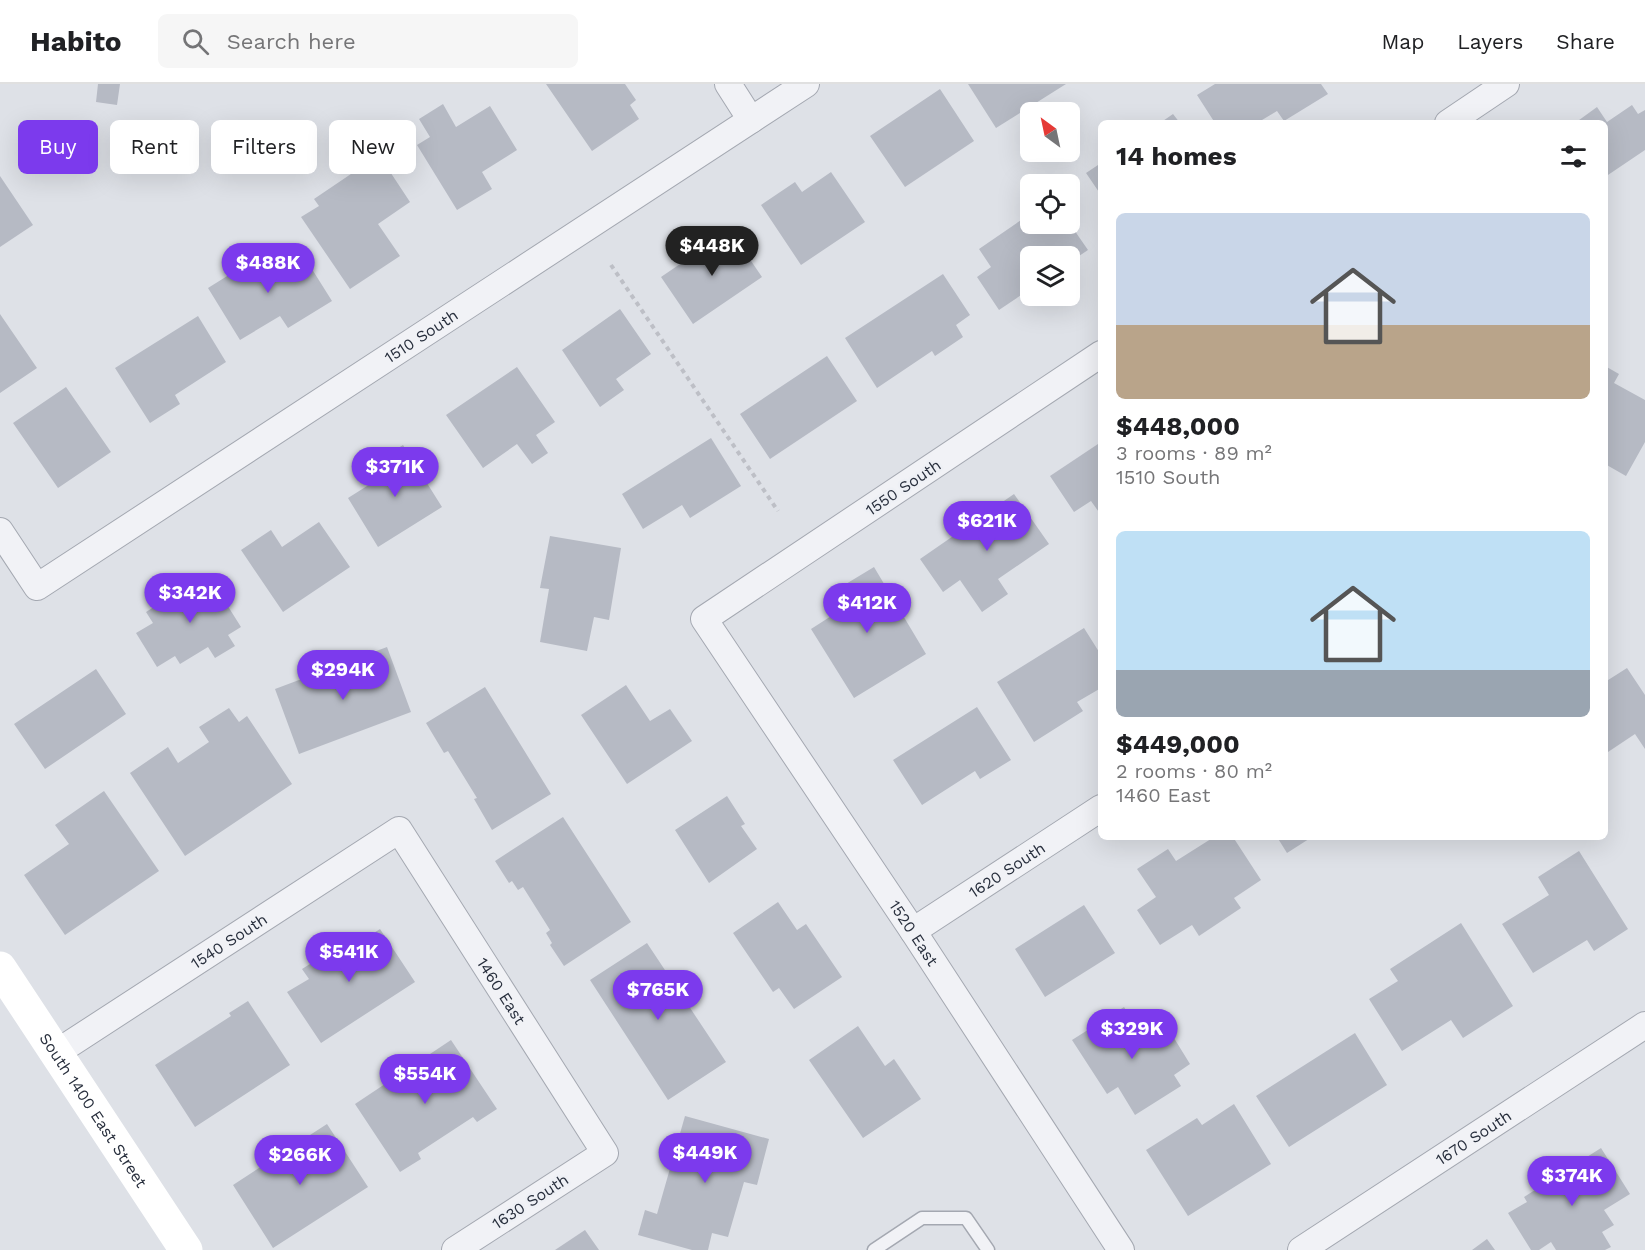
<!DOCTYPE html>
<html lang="en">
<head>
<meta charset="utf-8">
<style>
	:root { --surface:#fff; --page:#f6f6f6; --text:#202124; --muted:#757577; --line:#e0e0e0; --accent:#7c3aed }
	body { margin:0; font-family:"Work Sans",sans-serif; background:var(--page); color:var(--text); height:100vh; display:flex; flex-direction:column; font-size:22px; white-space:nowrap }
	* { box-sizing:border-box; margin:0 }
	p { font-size:20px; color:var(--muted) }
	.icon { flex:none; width:33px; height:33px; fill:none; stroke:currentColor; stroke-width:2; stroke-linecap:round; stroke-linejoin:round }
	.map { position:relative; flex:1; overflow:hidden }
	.sheet { position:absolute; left:1098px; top:36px; width:510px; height:720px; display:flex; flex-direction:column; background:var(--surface); border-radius:9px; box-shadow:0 6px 24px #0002 }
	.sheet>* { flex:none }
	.banner { position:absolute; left:18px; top:36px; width:570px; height:54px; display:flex; gap:12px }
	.needle { width:39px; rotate:327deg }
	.tools { position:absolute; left:1020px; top:18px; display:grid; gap:12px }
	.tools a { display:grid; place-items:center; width:60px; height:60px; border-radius:9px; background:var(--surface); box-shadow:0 6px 24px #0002; font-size:30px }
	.price { position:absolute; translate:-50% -51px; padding:0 14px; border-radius:21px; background:var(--accent); color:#fff; font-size:20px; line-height:39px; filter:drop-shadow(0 2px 3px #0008) }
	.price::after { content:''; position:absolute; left:50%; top:36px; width:18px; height:14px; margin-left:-9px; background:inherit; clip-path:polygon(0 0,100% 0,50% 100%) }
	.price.active { background:#222; color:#fff }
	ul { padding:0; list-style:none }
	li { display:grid; align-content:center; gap:12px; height:318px; padding:0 18px }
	li span { display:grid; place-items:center; height:186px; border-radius:9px; color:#555 }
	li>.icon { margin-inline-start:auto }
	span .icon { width:108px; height:108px; fill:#fffc; stroke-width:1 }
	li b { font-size:26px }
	h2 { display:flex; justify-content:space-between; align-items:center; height:72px; padding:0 18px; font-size:26px }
	.chip { padding:0 21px; border-radius:9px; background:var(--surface); box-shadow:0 6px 24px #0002; font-size:21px; line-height:54px }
	.chip.active { background:var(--accent); color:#fff }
	header { display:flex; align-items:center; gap:36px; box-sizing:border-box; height:84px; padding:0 30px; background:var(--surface); border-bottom:2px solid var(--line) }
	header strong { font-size:28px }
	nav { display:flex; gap:33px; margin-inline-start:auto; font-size:21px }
	.search { width:420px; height:54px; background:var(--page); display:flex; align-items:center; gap:15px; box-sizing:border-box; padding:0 21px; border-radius:9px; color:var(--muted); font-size:22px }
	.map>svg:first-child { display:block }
	.building { fill:#b6bac4 }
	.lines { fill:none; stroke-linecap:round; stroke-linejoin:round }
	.lane-casing { stroke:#a4a8b1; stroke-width:15 }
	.street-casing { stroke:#a4a8b1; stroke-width:28 }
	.path { stroke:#bdbfc6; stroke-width:4; stroke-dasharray:4.5 4.5; stroke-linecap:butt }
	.lane { stroke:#f1f2f6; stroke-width:12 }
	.street { stroke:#f1f2f6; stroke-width:26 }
	.secondary { stroke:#fff; stroke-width:33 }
	.labels { text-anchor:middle; stroke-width:5; stroke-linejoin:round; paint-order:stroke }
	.street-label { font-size:16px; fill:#282f3d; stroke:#eef0f5 }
</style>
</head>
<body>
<header>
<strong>Habito</strong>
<div class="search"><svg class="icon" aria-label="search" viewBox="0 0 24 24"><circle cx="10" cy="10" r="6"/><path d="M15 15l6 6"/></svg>Search here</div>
<nav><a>Map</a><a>Layers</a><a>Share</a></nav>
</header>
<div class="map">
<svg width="1645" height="1166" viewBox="0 0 1645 1166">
	<rect width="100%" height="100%" fill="#dee1e7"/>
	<path class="building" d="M98,0H120L117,21L96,18Z
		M546,0H625L636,16L630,21L639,35L592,67Z
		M968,0H1066L996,44Z
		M1215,0H1321L1328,10L1284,37L1277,27L1257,39H1215L1197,11Z
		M940,5L974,57L905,103L870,52Z
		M443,20L456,43L490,22L517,66L482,88L492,105L457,126L417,61L430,53L419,35Z
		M1632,21L1638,30L1645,26V66L1605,93V39H1575L1597,23L1607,38Z
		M1173,30L1180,39H1160Z
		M379,71L410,118L378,140L400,172L350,205L301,133L319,122L314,115Z
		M1101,79V111L1086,89Z
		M831,88L865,138L801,181L761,121L795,98L802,108Z
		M0,92L33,141L0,163Z
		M1030,130V140H1070L1088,166L1070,178V172H1030V205L999,226L977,193L991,183L979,165Z
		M730,146L762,193L693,240L661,193Z
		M277,161L295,191L310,182L332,217L288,244L280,232L240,256L208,204Z
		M943,190L970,231L956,241L963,253L935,272L932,267L877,304L845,254Z
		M620,225L651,270L616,295L624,306L600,323L562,266Z
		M0,230L37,284L0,309Z
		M198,232L226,278L175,311L180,320L150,339L115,284Z
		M827,272L857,317L770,375L740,330Z
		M1605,282L1619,290L1614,299L1645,316V358L1626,392L1605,380Z
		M517,283L555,338L536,351L548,369L532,380L517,360L483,384L446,331Z
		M66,303L111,368L58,404L13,339Z
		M711,354L741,402L690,434L682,421L643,445L622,410Z
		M1101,358V431L1091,417L1074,428L1050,392Z
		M403,361L442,423L378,463L348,414L383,392L374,379Z
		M1014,410L1049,460L998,495L1008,510L982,528L960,496L943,508L920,475Z
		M319,438L350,483L283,528L241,466L271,446L282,463Z
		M550,452L621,464L609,536L594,533L587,567L540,558L549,505L540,504Z
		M874,483L926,570L854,614L811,545L836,529L826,512Z
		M207,489L241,543L228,551L235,562L215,574L208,563L180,580L175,572L157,583L136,549L153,539L146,528Z
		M1084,544L1101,571V604L1077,618L1083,627L1034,658L997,598Z
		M387,563L411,628L299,670L275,605Z
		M1627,584L1645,611V665L1635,650L1605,670V598Z
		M96,585L126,630L45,685L14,640Z
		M626,601L650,637L670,625L692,657L627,700L581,631Z
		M485,603L551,710L492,746L474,715L477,714L448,667L444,669L426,639Z
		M977,623L1011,676L980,695L975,687L922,721L893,676Z
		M229,624L239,638L247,632L292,700L185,772L130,689L168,663L178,679L209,658L199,643Z
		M104,707L159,787L65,851L24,791L69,760L55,741Z
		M727,712L745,740L741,742L757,765L709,799L675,746Z
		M563,733L631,838L564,882L550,861L552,859L546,849L550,846L523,803L518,806L512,797L509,799L495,777Z
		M1214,753H1233L1261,796L1234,814L1241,824L1199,852L1192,841L1160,861L1137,826L1156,813L1137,785L1168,765L1176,777Z
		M1277,753H1312L1287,769Z
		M1579,767L1628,845L1594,867L1587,856L1533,889L1502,840L1549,811L1538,793Z
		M778,818L797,846L806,840L842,893L794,925L779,904L773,908L733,849Z
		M1084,821L1115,869L1045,913L1015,865Z
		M1461,839L1513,922L1463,954L1451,936L1402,967L1369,915L1398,897L1390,885Z
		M380,845L415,898L321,959L287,908L309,895L302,885L326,870L324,867L353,848L360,858Z
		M647,859L726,978L668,1016L590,896Z
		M248,917L290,981L195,1043L155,981L231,932L229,929Z
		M1124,923L1147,959L1169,946L1190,980L1174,991L1181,1002L1135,1031L1118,1003L1107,1010L1072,956Z
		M858,942L885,982L894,975L921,1015L863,1054L809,976Z
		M1355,949L1387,1001L1289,1063L1256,1012Z
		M451,956L497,1025L477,1038L473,1033L418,1069L421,1075L400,1088L355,1020Z
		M1234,1020L1271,1080L1188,1132L1146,1066L1197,1034L1202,1041Z
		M685,1032L769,1055L757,1101L744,1098L728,1153L712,1149L708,1166H692L638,1151L645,1126L657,1130Z
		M327,1040L368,1103L273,1164L233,1101Z
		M1601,1064L1630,1110L1604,1126L1614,1141L1602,1148L1611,1163L1605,1166H1556L1551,1158L1539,1166H1531L1508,1129L1527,1118L1524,1113Z
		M585,1146L599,1166H555Z
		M1487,1155L1495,1166H1472Z"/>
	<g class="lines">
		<g class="lane-casing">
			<path id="lane" d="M874,1166L922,1134H966L988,1166"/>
		</g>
		<g class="street-casing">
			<g id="street">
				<path d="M728,0L751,36"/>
				<path d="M1448,39L1506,0"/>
				<path id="s1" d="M1101,270L704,535L913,847L1121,1166"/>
				<path id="s2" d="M0,447L37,503L806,0"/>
				<path id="s3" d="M913,847L1101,724"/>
				<path id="s4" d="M56,969L399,746L605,1069L455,1166"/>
				<path id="s5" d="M1301,1166L1645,941"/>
			</g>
		</g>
		<path class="path" d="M611,181L778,427"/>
		<use href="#lane" class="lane"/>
		<use href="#street" class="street"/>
		<path class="secondary" id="s6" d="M0,884L186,1166"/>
	</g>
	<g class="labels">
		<g class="street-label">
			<text dy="6" stroke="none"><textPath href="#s2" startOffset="526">1510 South</textPath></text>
			<text transform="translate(903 403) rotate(-34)" y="6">1550 South</text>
			<text dy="6" stroke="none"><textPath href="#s3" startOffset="112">1620 South</textPath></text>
			<text dy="6" stroke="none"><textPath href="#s1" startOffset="855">1520 East</textPath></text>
			<text dy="6" stroke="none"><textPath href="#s4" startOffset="206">1540 South</textPath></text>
			<text dy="6" stroke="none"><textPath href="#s4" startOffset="600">1460 East</textPath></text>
			<text dy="6" stroke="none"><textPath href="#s6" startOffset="170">South 1400 East Street</textPath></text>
			<text dy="6" stroke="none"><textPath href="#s5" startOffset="206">1670 South</textPath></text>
			<text transform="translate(530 1117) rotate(-33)" y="6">1630 South</text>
		</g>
	</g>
</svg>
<div class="tools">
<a><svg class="needle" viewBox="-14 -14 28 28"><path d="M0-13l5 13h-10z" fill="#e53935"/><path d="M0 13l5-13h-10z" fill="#757577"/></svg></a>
<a><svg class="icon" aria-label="locate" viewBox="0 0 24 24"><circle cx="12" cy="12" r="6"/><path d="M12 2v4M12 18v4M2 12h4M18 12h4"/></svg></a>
<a><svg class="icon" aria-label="layers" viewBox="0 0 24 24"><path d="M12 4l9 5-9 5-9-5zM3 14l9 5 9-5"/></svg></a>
</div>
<b class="price active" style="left:712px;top:193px">$448K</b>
<b class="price" style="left:268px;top:210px">$488K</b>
<b class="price" style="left:395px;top:414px">$371K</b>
<b class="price" style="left:987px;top:468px">$621K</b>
<b class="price" style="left:190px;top:540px">$342K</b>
<b class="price" style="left:867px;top:550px">$412K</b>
<b class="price" style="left:343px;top:617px">$294K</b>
<b class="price" style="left:349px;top:899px">$541K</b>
<b class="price" style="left:658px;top:937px">$765K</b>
<b class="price" style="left:1132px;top:976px">$329K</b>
<b class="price" style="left:425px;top:1021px">$554K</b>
<b class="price" style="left:705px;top:1100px">$449K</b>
<b class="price" style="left:300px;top:1102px">$266K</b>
<b class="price" style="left:1572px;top:1123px">$374K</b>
<div class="banner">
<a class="chip active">Buy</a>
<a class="chip">Rent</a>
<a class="chip">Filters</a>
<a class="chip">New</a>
</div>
<section class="sheet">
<h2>14 homes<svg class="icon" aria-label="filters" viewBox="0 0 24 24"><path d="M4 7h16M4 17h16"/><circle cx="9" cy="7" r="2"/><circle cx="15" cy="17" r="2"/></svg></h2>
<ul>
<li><span style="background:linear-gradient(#c9d6e8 60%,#b9a48a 0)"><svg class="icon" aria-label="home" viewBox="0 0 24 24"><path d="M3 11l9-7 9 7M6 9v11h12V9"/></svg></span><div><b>$448,000</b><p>3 rooms · 89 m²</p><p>1510 South</p></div></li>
<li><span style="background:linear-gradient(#bfe0f5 75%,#9aa5b1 0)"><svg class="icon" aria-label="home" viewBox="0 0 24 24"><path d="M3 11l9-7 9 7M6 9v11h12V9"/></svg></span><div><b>$449,000</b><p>2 rooms · 80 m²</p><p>1460 East</p></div></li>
</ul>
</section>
</div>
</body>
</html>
